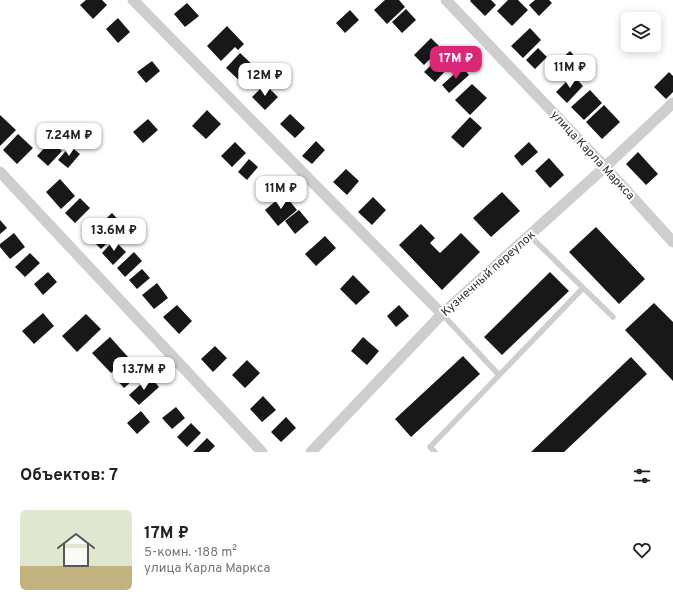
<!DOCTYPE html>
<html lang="ru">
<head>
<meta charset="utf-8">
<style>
	:root { --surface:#fff; --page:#f6f6f6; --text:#222; --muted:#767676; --line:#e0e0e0; --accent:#db2777 }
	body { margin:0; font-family:Overpass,sans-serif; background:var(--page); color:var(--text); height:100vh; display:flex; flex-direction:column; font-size:15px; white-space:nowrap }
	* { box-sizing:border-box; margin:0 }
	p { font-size:13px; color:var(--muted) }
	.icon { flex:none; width:22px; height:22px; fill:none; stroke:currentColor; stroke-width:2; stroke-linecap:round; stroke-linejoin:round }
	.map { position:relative; height:452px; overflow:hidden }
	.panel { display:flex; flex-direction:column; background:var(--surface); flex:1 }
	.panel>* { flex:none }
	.tools { position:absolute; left:621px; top:12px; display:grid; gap:8px }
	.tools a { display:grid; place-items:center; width:40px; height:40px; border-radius:6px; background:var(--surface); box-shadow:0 2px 10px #0003; font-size:20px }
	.price { position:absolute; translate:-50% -34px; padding:0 9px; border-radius:8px; background:#fff; color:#222; font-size:13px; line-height:26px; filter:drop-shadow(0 1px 2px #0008) }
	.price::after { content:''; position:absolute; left:50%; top:24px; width:12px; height:9px; margin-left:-6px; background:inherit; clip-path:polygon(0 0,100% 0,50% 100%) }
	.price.active { background:var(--accent); color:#fff }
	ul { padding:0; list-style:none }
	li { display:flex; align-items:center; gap:12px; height:100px; padding:0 20px }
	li+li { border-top:1px solid var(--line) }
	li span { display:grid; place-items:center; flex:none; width:112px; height:80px; border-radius:6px; color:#555 }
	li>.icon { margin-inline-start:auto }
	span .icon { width:48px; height:48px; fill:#fffc; stroke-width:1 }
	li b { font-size:17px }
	h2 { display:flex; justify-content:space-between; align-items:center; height:48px; padding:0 20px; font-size:17px }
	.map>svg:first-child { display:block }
	.building { fill:#181818 }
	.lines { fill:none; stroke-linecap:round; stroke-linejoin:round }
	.service { stroke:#cecece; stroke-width:5.5 }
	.minor { stroke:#cecece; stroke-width:11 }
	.labels { text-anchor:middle; stroke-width:4; stroke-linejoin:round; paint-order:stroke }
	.street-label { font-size:12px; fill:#313131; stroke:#fff }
</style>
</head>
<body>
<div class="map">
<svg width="673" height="452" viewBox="0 0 673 452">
	<rect width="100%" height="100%" fill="#fff"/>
	<path class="building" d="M86,0H102L107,5L93,19L80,5Z
		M385,0H399L405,7L387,24L374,10Z
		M471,0H491L496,5L485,16L470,1Z
		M508,0H518L528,10L512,26L497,11Z
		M535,0H549L552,3L539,16L529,5Z
		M187,3L199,16L185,27L174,14Z
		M406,9L416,20L402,33L392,22Z
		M350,10L359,20L345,33L336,23Z
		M118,18L130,32L118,43L106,29Z
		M227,26L244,44L238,50L235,47L221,61L207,46Z
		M530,28L541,40L523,58L511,46Z
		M431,38L441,48L424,65L414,55Z
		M538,48L547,57L535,69L526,60Z
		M570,51L581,63L566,76L555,64Z
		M240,53L255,67L241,82L226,68Z
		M438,58L448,68L435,82L424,72Z
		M152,61L160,71L146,83L137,72Z
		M462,67L469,75L449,93L442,85Z
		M669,72L673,76V92L666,99L654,87Z
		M573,75L583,86L567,103L556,92Z
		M265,84L278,97L265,110L252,97Z
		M472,84L487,98L470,115L455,100Z
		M590,90L602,103L584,120L571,107Z
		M604,105L620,122L602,139L586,122Z
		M207,110L221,124L206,139L192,126Z
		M290,114L305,128L295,138L280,124Z
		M0,115L16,130L0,146Z
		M470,117L482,128L463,148L451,137Z
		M148,119L158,130L143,143L133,132Z
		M18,134L33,148L17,164L3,150Z
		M51,141L62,151L48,166L37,156Z
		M316,141L325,150L312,164L302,156Z
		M235,142L246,153L232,167L221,156Z
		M529,142L538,152L522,166L514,156Z
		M70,146L80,154L68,168L58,160Z
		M638,152L658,174L646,185L626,164Z
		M549,158L564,175L550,188L535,171Z
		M249,159L258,167L247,180L238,172Z
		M346,169L359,181L347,195L333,182Z
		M60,179L75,196L61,209L46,192Z
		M502,192L520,211L491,237L473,218Z
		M284,194L297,210L278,226L265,210Z
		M373,197L386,210L372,225L358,212Z
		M80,198L90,208L75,223L65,213Z
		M299,210L309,222L295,234L285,221Z
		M112,213L125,227L101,249L88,236Z
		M0,220L7,228L0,234Z
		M421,224L435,238L430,243L440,253L461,233L480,252L442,290L399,245Z
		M596,227L645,279L619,304L569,252Z
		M14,233L25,247L10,259L0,247V244Z
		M325,236L336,248L316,266L305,254Z
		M114,240L126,252L113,265L102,253Z
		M134,252L142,261L125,277L117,268Z
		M30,253L40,263L25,277L15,267Z
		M142,269L150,278L137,289L129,280Z
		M48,272L57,282L43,295L34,284Z
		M550,272L569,291L502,355L484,337Z
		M353,275L370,292L356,305L340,289Z
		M157,283L168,298L154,309L142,295Z
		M654,303L673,322V381L625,330Z
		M177,305L192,321L179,334L163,317Z
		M399,305L409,316L396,327L387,316Z
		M43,313L54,326L34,344L22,331Z
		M86,314L101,329L77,352L62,336Z
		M110,337L128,357L111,373L92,353Z
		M363,337L379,351L367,365L351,351Z
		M215,346L227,358L213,372L201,359Z
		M463,356L480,374L411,437L395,419Z
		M631,357L647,374L564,452H531Z
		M247,360L260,373L245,388L232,375Z
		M134,364L142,372L124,388L117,380Z
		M150,376L159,387L139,405L129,395Z
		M263,396L276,410L262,422L250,409Z
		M176,407L185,418L172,429L162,418Z
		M141,411L150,422L137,434L127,423Z
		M286,417L296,428L281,442L271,432Z
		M191,423L201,433L187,447L177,437Z
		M207,438L215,446L209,452H193Z"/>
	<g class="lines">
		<path class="service" d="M529,235L613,317
			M442,314L499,375
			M435,452L430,447L583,288"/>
		<path class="minor" d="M133,0L442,314
			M446,0L605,167L673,242
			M0,172L262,452
			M311,452L442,314L605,167L673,103"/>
	</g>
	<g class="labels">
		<g class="street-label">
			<text transform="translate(593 155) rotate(47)" y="4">улица Карла Маркса</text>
			<text transform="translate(488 273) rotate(-42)" y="4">Кузнечный переулок</text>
		</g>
	</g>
</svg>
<div class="tools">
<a><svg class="icon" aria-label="layers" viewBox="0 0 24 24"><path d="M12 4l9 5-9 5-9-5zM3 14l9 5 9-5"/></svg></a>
</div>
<b class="price active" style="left:456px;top:80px">17M ₽</b>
<b class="price" style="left:570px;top:89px">11M ₽</b>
<b class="price" style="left:265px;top:97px">12M ₽</b>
<b class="price" style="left:69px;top:157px">7.24M ₽</b>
<b class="price" style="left:281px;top:210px">11M ₽</b>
<b class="price" style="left:114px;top:252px">13.6M ₽</b>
<b class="price" style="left:144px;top:391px">13.7M ₽</b>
</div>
<section class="panel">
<h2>Объектов: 7<svg class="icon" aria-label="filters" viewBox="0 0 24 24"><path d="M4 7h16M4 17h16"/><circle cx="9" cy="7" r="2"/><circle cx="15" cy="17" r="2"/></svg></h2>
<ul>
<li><span style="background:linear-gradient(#dfe7d0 70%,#c2b280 0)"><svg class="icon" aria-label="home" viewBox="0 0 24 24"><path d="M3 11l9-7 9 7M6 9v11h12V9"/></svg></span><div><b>17M ₽</b><p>5-комн. · 188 m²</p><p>улица Карла Маркса</p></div><svg class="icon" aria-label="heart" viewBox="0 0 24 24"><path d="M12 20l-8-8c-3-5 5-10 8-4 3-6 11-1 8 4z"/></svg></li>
</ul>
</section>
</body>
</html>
